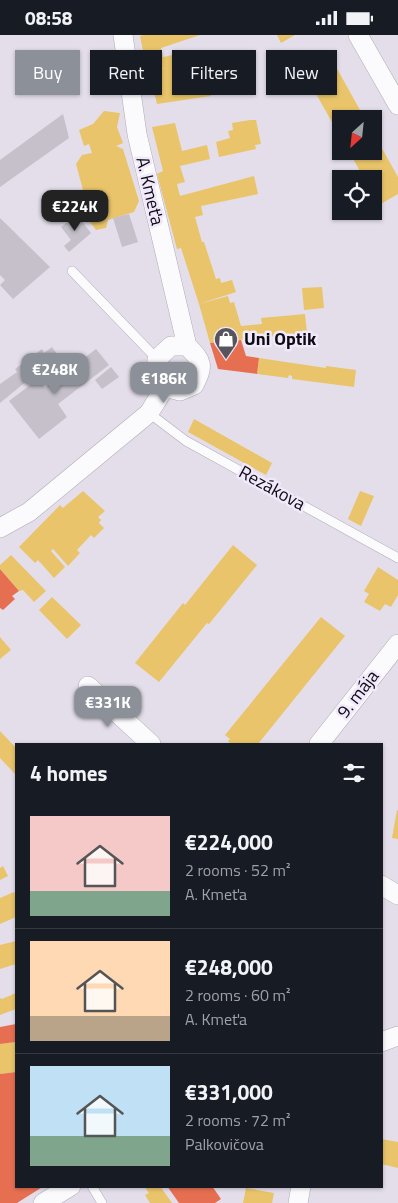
<!DOCTYPE html>
<html lang="en">
<head>
<meta charset="utf-8">
<style>
	:root { --surface:#171b24; --page:#20242c; --text:#f1f3f6; --muted:#9ea1a6; --line:#363941; --accent:#8c9099 }
	body { margin:0; font-family:"Titillium Web",sans-serif; background:var(--page); color:var(--text); height:100vh; display:flex; flex-direction:column; font-size:19px; white-space:nowrap }
	* { box-sizing:border-box; margin:0 }
	p { font-size:16px; color:var(--muted) }
	.icon { flex:none; width:28px; height:28px; fill:none; stroke:currentColor; stroke-width:2; stroke-linecap:round; stroke-linejoin:round }
	.map { position:relative; flex:1; overflow:hidden }
	.drawer { position:absolute; left:15px; top:708px; width:368px; height:445px; display:flex; flex-direction:column; background:var(--surface); border-radius:0px; box-shadow:0 1px 4px #0004 }
	.drawer>* { flex:none }
	.hud { position:absolute; left:15px; top:15px; width:369px; height:45px; display:flex; gap:10px }
	.needle { width:32px; rotate:207deg }
	.controls { position:absolute; left:332px; top:75px; display:grid; gap:10px }
	.controls a { display:grid; place-items:center; width:50px; height:50px; border-radius:0px; background:var(--surface); box-shadow:0 1px 4px #0004; font-size:25px }
	.price { position:absolute; translate:-50% -42px; padding:0 11px; border-radius:10px; background:var(--accent); color:#fff; font-size:16px; line-height:32px; filter:drop-shadow(0 1px 2px #0008) }
	.price::after { content:''; position:absolute; left:50%; top:30px; width:15px; height:11px; margin-left:-8px; background:inherit; clip-path:polygon(0 0,100% 0,50% 100%) }
	.price.selected { background:#222; color:#fff }
	ul { padding:0; list-style:none }
	li { display:flex; align-items:center; gap:15px; height:125px; padding:0 15px }
	li+li { border-top:1px solid var(--line) }
	li span { display:grid; place-items:center; flex:none; width:140px; height:100px; border-radius:0px; color:#555 }
	li>.icon { margin-inline-start:auto }
	span .icon { width:60px; height:60px; fill:#fffc; stroke-width:1 }
	li b { font-size:21px }
	h2 { display:flex; justify-content:space-between; align-items:center; height:60px; padding:0 15px; font-size:21px }
	.tag { padding:0 18px; border-radius:0px; background:var(--surface); box-shadow:0 1px 4px #0004; font-size:18px; line-height:45px }
	.tag.selected { background:var(--accent); color:#fff }
	.status { display:flex; justify-content:space-between; align-items:center; height:35px; padding:0 25px; background:var(--surface); direction:ltr }
	.status svg { height:14px; fill:currentColor }
	.map>svg:first-child { display:block }
	.homes { fill:#e9c46a }
	.shops { fill:#e76f51 }
	.building { fill:#c5c0ca }
	.lines { fill:none; stroke-linecap:round; stroke-linejoin:round }
	.lane-casing { stroke:#b0abb4; stroke-width:10 }
	.street-casing { stroke:#b0abb4; stroke-width:20 }
	.lane { stroke:#fbfafc; stroke-width:9 }
	.street { stroke:#fbfafc; stroke-width:19 }
	.labels { text-anchor:middle; stroke-width:5; stroke-linejoin:round; paint-order:stroke }
	.street-label { font-size:18px; fill:#0d0a11; stroke:#f0e8fb }
	.poi-label { font-size:18px; font-weight:bold; fill:#0d0a11; stroke:#f0e8fb; text-anchor:start }
</style>
</head>
<body>
<div class="status"><b>08:58</b><svg viewBox="0 0 49 12"><path d="M0 12V9h3v3zM5 12V6h3v6zM10 12V3h3v9zM15 12V0h3v12zM26 1h20v11H26zM47 4h2v5h-2z"/></svg></div>
<div class="map">
<svg width="398" height="1168" viewBox="0 0 398 1168">
	<rect width="100%" height="100%" fill="#e4deea"/>
	<path class="homes" d="M143,0H200L161,13L163,22L192,16L195,26L173,31L176,49L183,48V46L198,45L199,49L209,48L211,61L157,69L154,56L159,55L156,35L166,33L147,36L140,1Z
		M277,0H295L281,8Z
		M330,21L365,84H341V103L303,36Z
		M104,76L120,78L117,92L123,108L116,111L123,114L139,166L134,177L108,185L106,193L96,195L90,187V181L76,129L82,120L92,118L89,109L84,111L79,95L93,89Z
		M250,85H256L261,109L255,110L256,114L219,122L216,107L230,103L228,96L233,95L232,88Z
		M175,88L182,116L207,110L210,124L180,131L185,147L177,149L180,161L254,141L258,159L201,171L203,180L195,182L202,207H204L216,244L220,243L221,248L232,245L236,257L199,269L181,213L177,214L157,139L163,136L152,92Z
		M374,99L398,142V159L379,170L374,161V144H364L349,116H374Z
		M322,252L324,273L304,275L302,253Z
		M228,261L230,268L234,267L241,291L262,289L261,283L305,279L307,298L210,308L199,269Z
		M259,323L326,333V331L356,335L354,352L292,344V341L289,340L288,343L257,339Z
		M194,384L272,428L266,440L188,397Z
		M83,456L105,476L98,482L101,485L99,488L104,493L94,503L91,500L77,515L80,518L68,531L53,514L51,516L65,532L54,543L38,525L35,528L19,512L60,470L63,473Z
		M360,456L374,461L361,491L348,484Z
		M233,510L257,530L209,589L207,588L159,647L135,628L183,568L185,570Z
		M11,520L46,556L34,567L23,555L19,556L0,534V530Z
		M378,532L398,545V560L391,572L385,569L380,576L364,567L369,559L364,556Z
		M52,562L81,590L67,604L39,575Z
		M321,582L345,601L258,709H231L228,706L230,704L225,700Z
		M0,602L11,615L0,624Z
		M0,696L16,713L15,739L0,723Z
		M397,775L398,776V804L392,803Z
		M3,831L8,841L0,845V833Z
		M14,857L16,861V882L0,889V863Z
		M16,906V929L0,934V910Z
		M16,958V974L0,980V963L2,964Z
		M16,1007V1037L0,1039V1009Z
		M381,1104L398,1107V1133L381,1129Z
		M144,1151H160L172,1168H150L145,1160L149,1158Z
		M246,1153L274,1158L272,1168H243Z"/>
	<path class="shops" d="M241,305L246,321L259,323L257,339L218,334L210,308Z
		M0,534L19,556L12,561L15,564L3,575L0,573Z
		M16,989V1007L0,1009V992Z
		M16,1037V1151H44L17,1168H0V1039Z
		M167,1151H212L221,1164L215,1168H179Z"/>
	<path class="building" d="M63,79L69,103L0,152V125Z
		M129,179L138,207L122,212L113,183Z
		M77,180L91,198L69,217L64,211L71,205L61,192Z
		M0,183L50,232L13,264L0,250L5,245L0,240Z
		M52,312L67,333L48,348L39,336L0,368V349L17,337L15,334L42,314L44,318Z
		M96,314L109,330L58,369L67,382L39,404L9,366L38,344L45,353Z
		M111,332L119,342L102,354L95,345Z"/>
	<g class="lines">
		<g class="lane-casing">
			<path id="lane" d="M72,236L157,324
				M149,378L186,406L398,523
				M92,1151L102,1168"/>
		</g>
		<g class="street-casing">
			<path id="street" d="M123,0L137,99L187,311C203,326 204,331 194,350L180,356L165,352L156,340L157,324L171,311H187
				M358,0L398,70
				M0,493L29,477L149,378L165,352
				M88,651L151,709
				M319,709L398,609
				M381,850L398,860
				M381,1007L398,1001
				M43,1168L71,1151
				M298,1168L301,1151"/>
		</g>
		<use href="#lane" class="lane"/>
		<use href="#street" class="street"/>
	</g>
	<defs>
		<g id="shop-pin" transform="scale(1.25)"><path d="M0 17L-7.5 6A9.5 9.5 0 1 1 7.5 6Z" fill="#58545d" stroke="#f0e8fb"/><path d="M-5-2.5h2.3a2.7 3.5 0 0 1 5.4 0H5L5.5 6h-11ZM-1.5-2.5h3a1.5 2.3 0 0 0-3 0Z" fill="#fff"/></g>
	</defs>
	<g fill-rule="evenodd">
		<use href="#shop-pin" x="226" y="304"/>
	</g>
	<g class="labels">
		<g class="street-label">
			<text transform="translate(150 156) rotate(77)" y="6">A. Kmeťa</text>
			<text transform="translate(272 453) rotate(29)" y="6">Rezákova</text>
			<text transform="translate(358 659) rotate(-52)" y="6">9. mája</text>
		</g>
		<g class="poi-label">
			<text x="244" y="310">Uni Optik</text>
		</g>
	</g>
</svg>
<div class="controls">
<a><svg class="needle" viewBox="-14 -14 28 28"><path d="M0-13l5 13h-10z" fill="#e53935"/><path d="M0 13l5-13h-10z" fill="#9ea1a6"/></svg></a>
<a><svg class="icon" aria-label="locate" viewBox="0 0 24 24"><circle cx="12" cy="12" r="6"/><path d="M12 2v4M12 18v4M2 12h4M18 12h4"/></svg></a>
</div>
<b class="price selected" style="left:75px;top:197px">€224K</b>
<b class="price" style="left:55px;top:360px">€248K</b>
<b class="price" style="left:164px;top:369px">€186K</b>
<b class="price" style="left:108px;top:693px">€331K</b>
<div class="hud">
<a class="tag selected">Buy</a>
<a class="tag">Rent</a>
<a class="tag">Filters</a>
<a class="tag">New</a>
</div>
<section class="drawer">
<h2>4 homes<svg class="icon" aria-label="filters" viewBox="0 0 24 24"><path d="M4 7h16M4 17h16"/><circle cx="9" cy="7" r="2"/><circle cx="15" cy="17" r="2"/></svg></h2>
<ul>
<li><span style="background:linear-gradient(#f6c9c9 75%,#7fa58c 0)"><svg class="icon" aria-label="home" viewBox="0 0 24 24"><path d="M3 11l9-7 9 7M6 9v11h12V9"/></svg></span><div><b>€224,000</b><p>2 rooms · 52 m²</p><p>A. Kmeťa</p></div></li>
<li><span style="background:linear-gradient(#ffd9b3 75%,#b9a48a 0)"><svg class="icon" aria-label="home" viewBox="0 0 24 24"><path d="M3 11l9-7 9 7M6 9v11h12V9"/></svg></span><div><b>€248,000</b><p>2 rooms · 60 m²</p><p>A. Kmeťa</p></div></li>
<li><span style="background:linear-gradient(#bfe0f5 70%,#7fa58c 0)"><svg class="icon" aria-label="home" viewBox="0 0 24 24"><path d="M3 11l9-7 9 7M6 9v11h12V9"/></svg></span><div><b>€331,000</b><p>2 rooms · 72 m²</p><p>Palkovičova</p></div></li>
</ul>
</section>
</div>
</body>
</html>
